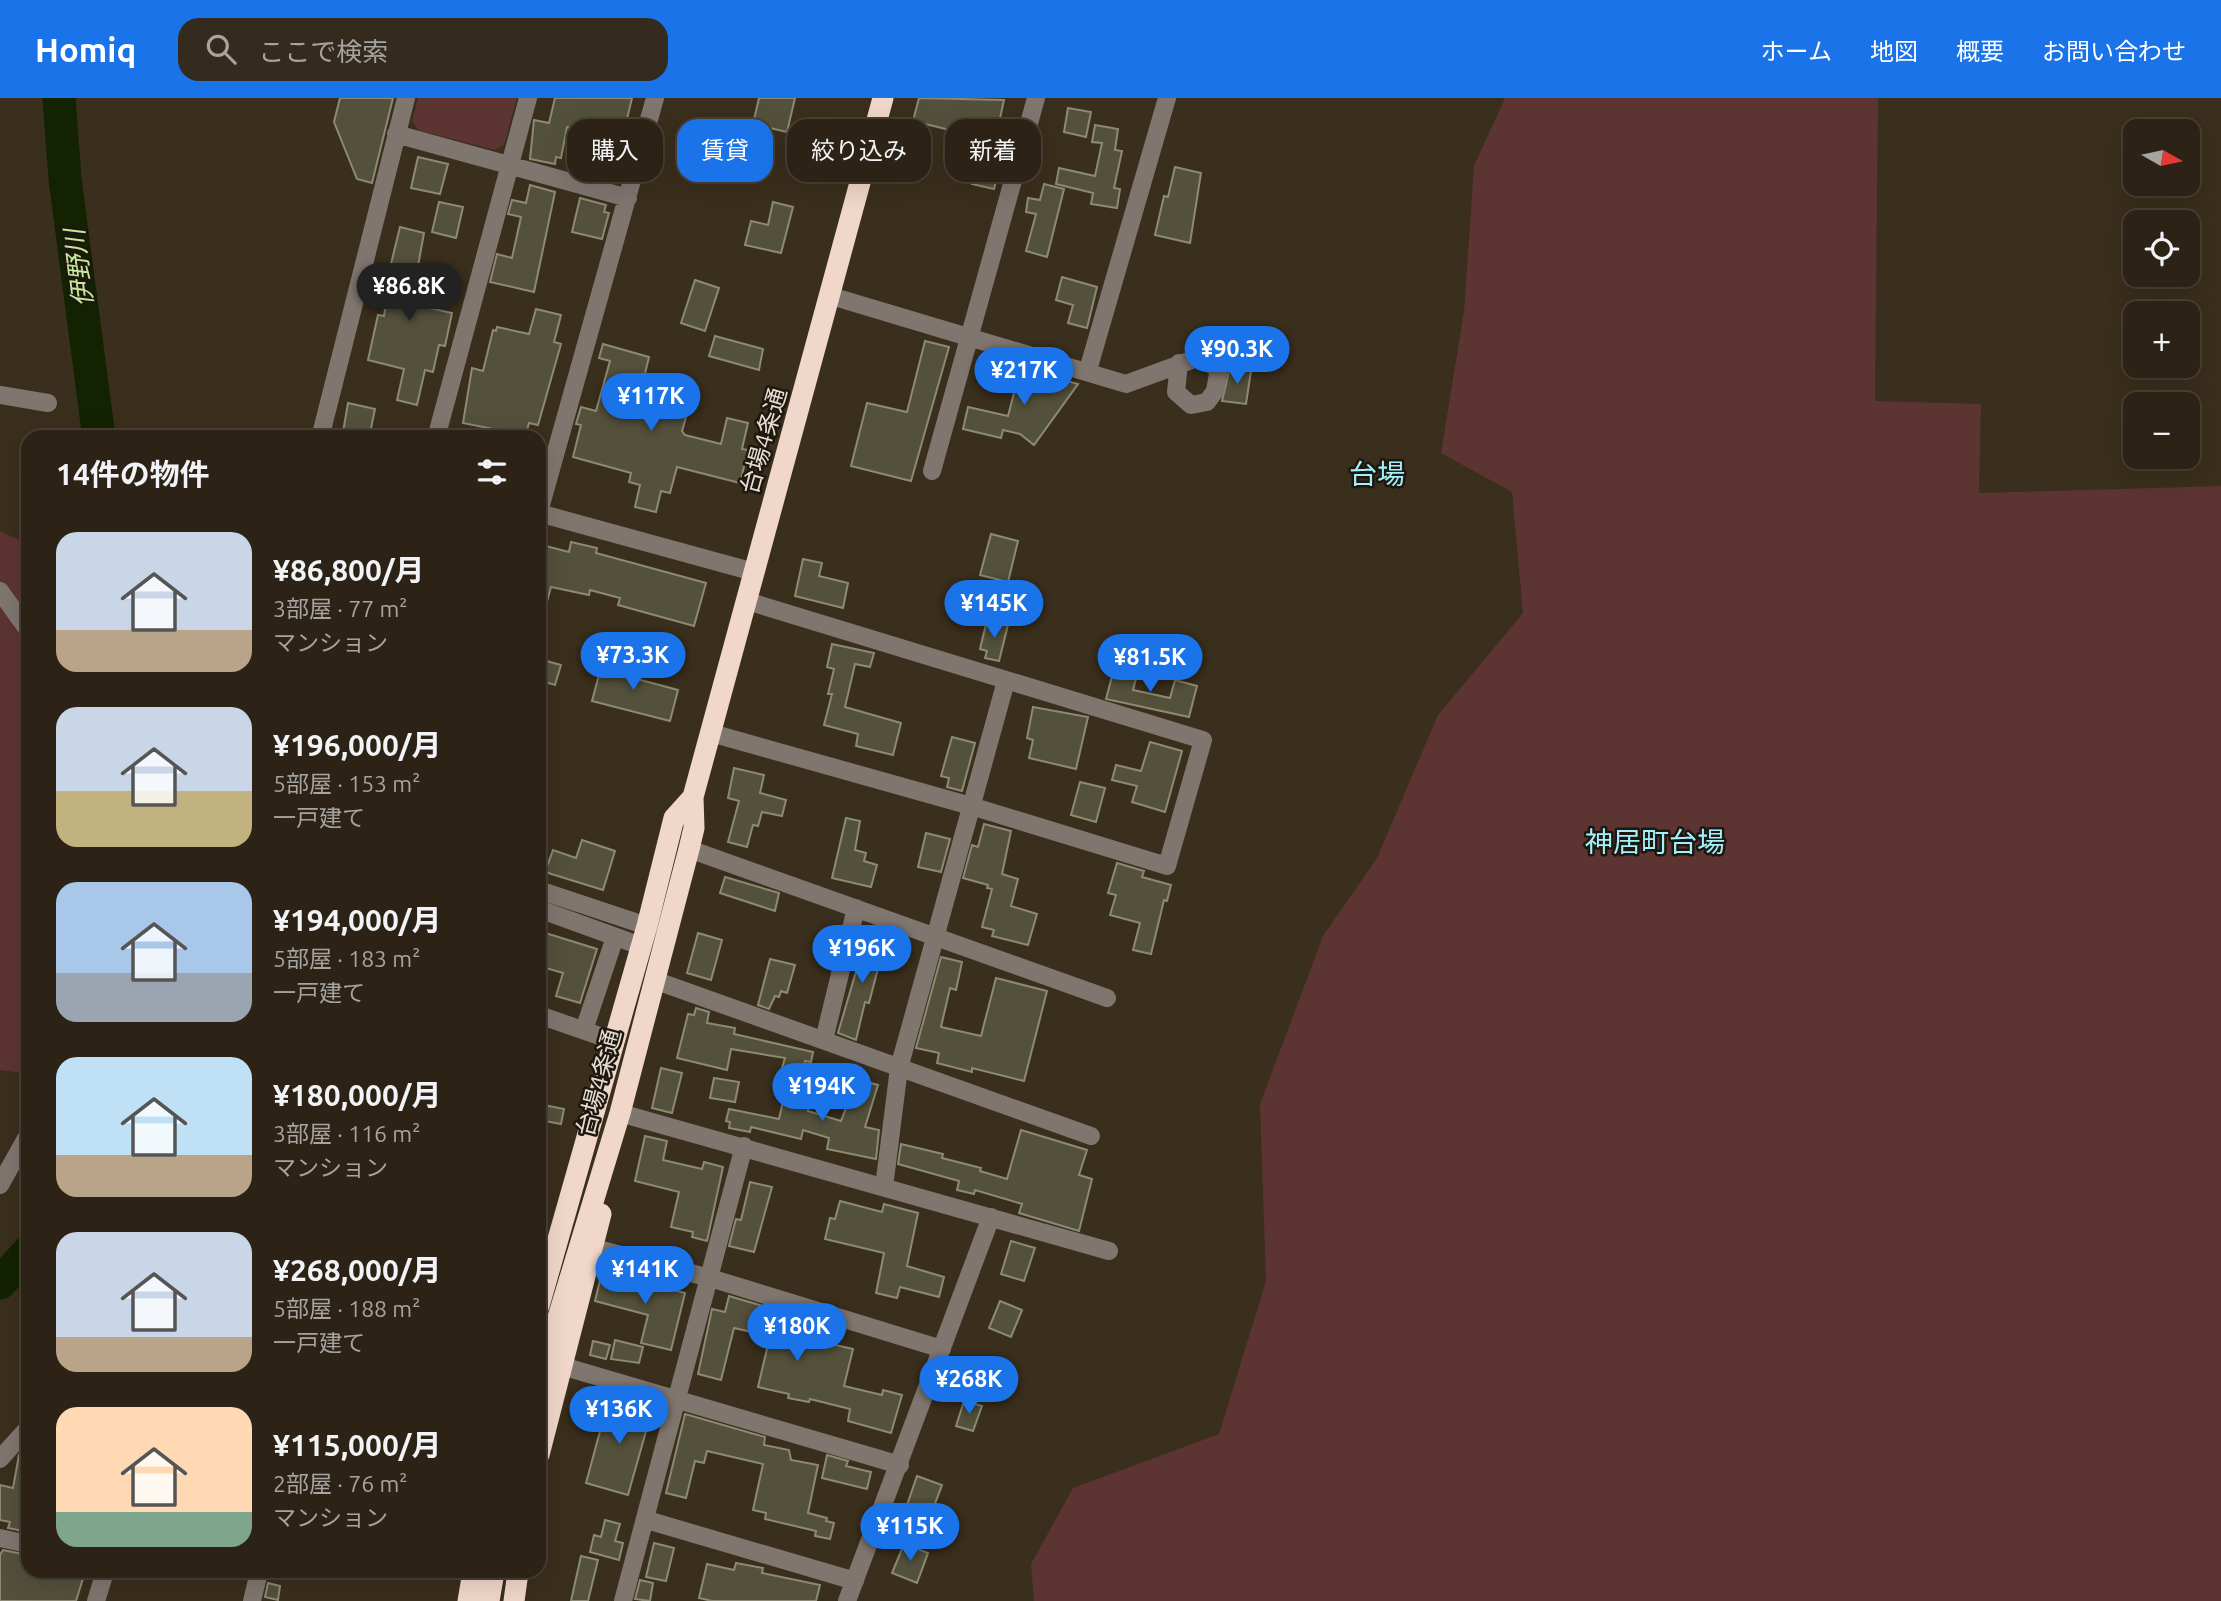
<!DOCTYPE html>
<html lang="ja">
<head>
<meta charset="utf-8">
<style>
	:root { --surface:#2c2215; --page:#342a1e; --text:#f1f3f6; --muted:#a6a4a0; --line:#483f34; --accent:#1a73e8 }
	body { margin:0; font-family:Ubuntu,"Noto Sans JP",sans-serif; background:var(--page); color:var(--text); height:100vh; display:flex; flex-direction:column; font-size:26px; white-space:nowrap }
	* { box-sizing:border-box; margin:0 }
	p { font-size:23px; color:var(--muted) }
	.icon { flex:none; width:38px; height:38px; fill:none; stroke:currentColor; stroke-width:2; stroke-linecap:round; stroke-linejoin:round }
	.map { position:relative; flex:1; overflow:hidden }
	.panel { position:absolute; left:21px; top:332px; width:525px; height:1148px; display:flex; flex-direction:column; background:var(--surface); border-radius:21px; box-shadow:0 7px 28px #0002,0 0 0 2px var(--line) }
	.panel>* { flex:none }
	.banner { position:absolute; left:567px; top:21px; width:665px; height:63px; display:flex; gap:14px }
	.needle { width:46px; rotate:99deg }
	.fabs { position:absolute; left:2123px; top:21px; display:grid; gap:14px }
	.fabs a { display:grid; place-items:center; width:77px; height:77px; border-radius:14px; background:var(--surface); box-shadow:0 7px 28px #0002,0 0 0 2px var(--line); font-size:35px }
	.price { position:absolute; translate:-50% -60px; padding:0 16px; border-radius:24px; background:var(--accent); color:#fff; font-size:23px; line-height:46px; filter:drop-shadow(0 2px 4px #0008) }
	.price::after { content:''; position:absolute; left:50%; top:42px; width:21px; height:16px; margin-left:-10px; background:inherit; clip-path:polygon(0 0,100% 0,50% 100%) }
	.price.on { background:#222; color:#fff }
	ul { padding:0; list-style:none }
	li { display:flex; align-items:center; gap:21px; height:175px; padding:0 35px }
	li span { display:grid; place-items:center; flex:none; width:196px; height:140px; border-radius:21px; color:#555 }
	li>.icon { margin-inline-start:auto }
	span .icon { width:84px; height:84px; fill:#fffc; stroke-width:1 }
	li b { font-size:30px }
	h2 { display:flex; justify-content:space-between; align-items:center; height:84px; padding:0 35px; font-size:30px }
	.pill { padding:0 24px; border-radius:21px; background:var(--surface); box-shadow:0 7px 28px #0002,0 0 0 2px var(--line); font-size:24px; line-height:63px }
	.pill.on { background:var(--accent); color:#fff }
	header { display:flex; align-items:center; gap:42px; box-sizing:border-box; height:98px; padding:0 35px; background:var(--accent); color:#fff }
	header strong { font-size:33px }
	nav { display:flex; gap:38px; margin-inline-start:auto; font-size:24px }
	.search { width:490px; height:63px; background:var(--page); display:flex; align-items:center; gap:18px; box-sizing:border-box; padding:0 24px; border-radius:21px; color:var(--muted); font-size:26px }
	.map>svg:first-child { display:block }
	.green { fill:#5c3432 }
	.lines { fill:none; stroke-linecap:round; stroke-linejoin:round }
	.river { stroke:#132200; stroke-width:33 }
	.building { fill:#53513b; stroke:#8d8a73; stroke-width:2 }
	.minor { stroke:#807670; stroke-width:18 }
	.highway { stroke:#f0d7c9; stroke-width:21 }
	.labels { text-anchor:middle; stroke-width:5; stroke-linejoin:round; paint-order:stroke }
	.street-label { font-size:24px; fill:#e5ddd2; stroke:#1d170f }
	.water-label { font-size:26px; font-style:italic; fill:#c4e99b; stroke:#1d170f }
	.quarter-label { font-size:28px; fill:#a1f1fd; stroke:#1d170f }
</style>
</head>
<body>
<header>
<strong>Homiq</strong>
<div class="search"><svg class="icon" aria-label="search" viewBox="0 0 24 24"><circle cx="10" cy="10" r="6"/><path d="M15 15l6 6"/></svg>ここで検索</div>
<nav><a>ホーム</a><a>地図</a><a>概要</a><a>お問い合わせ</a></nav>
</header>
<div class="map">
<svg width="2221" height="1503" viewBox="0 0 2221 1503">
	<rect width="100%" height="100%" fill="#3a2e1c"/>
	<path class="green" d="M418,0H517L504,47L495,52L418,32L412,23Z
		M1505,0H1878L1875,303L1981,306L1979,395L2221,388V1503H1034L1031,1466L1073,1390L1219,1336L1266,1183L1260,1006L1323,838L1377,760L1438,617L1523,515L1512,394L1441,355L1464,213L1474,68Z
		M0,433L28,446V976L0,972Z"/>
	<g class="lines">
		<path class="river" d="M59,0L65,81L99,340
			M0,1185L28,1154"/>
	</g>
	<path class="building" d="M340,0H393L372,85L357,81L334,24Z
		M555,0H632L624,34L618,32L609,70L588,65L596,36L567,29L561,60L556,59L555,66L530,61L534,22L549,25Z
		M759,0H795L787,34L753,26Z
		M919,0L1004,2L995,43L913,23Z
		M1068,10L1091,14L1086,39L1064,34Z
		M1095,27L1118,31L1115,52L1122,53L1114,90L1120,91L1117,110L1091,106L1093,95L1056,86L1059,70L1095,78L1102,45L1092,44Z
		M982,47L1004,53L994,91L972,86Z
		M418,59L448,66L440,96L411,90Z
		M1175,69L1201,75L1190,145L1155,137L1164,98L1168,99Z
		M1044,86L1064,91L1047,159L1026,153L1036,116L1026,114L1028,100L1040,102Z
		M530,87L555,94L534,194L490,184L497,156L512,160L521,119L508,116L512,102L526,105Z
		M580,100L606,107L604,114L609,115L602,141L572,134Z
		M439,104L463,109L456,140L432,134Z
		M773,104L793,109L781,155L745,147L751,123L768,127Z
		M400,129L424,135L411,206L452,215L445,248L439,247L433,274L425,272L417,307L397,302L404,271L368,262L378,217L384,218L387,199L392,200L397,172L390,170Z
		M1062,179L1097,189L1087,230L1068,225L1073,207L1056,202Z
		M695,182L719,190L705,233L681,225Z
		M536,211L561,217L554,244L561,246L538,327L529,325L525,340H497L498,332L463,325L472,270L483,273L493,232L496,233L497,229L529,236Z
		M715,238L763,251L759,272L709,258Z
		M925,243L949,249L911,383L851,368L867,305L907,314Z
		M603,246L649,259L642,288L691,302L682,333L685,337L721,346L727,320L748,325L742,351L748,352L740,385L677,369L670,395L661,393L656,414L635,409L640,387L629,384L631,375L573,359L581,327L576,326L581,309L596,313L610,263L599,260Z
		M1013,268L1039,274L1052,284L1056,280L1078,286L1034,347L1020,336L1003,332L1001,340L963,331L968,309L1008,318L1017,283L1010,282Z
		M1230,269L1251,273L1246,306L1222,303Z
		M348,305L375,311L369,340H342Z
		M991,436L1018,443L1008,484L980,477Z
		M571,444L597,450L596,455L706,485L694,528L618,507L620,500L590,492L589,497L551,489L543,518L539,517V462L542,447L569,454Z
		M803,461L822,465L819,478L848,485L843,510L795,498Z
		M987,522L1008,527L999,563L985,560L987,553L980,551Z
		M832,546L874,555L870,569L855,566L845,609L901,625L893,657L856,648L858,636L824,627L832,596H828L834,571L827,569Z
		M539,561L561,567L555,587L539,582Z
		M603,562L639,572L637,581L678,592L670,623L592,603Z
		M1115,567L1138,573L1133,592L1170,600L1175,582L1197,588L1189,619L1106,601Z
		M1033,609L1088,619L1076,671L1029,660L1033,642L1027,640Z
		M952,639L975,645L962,693L947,689L949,680L941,678Z
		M1150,644L1182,653L1165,714L1132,704L1137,688L1112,682L1116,667L1141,673Z
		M734,670L764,677L760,695L786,702L782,718L762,714L758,728L753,727L747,749L728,744L739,703L728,700Z
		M1080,684L1105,690L1096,724L1071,717Z
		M846,720L860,723L855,752L866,755L864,763L877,767L871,789L832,780Z
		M984,726L1011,733L1002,776L1018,781L1011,808L1037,816L1028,847L992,838L994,832L982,829L992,791L987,790L988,787L963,780L972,747L978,749Z
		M926,735L950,741L941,774L918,769Z
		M582,742L615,753L603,792L545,774L553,752L576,760Z
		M1117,765L1144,773L1142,779L1171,787L1167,803L1164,802L1151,856L1133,852L1140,825L1110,817L1116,797L1108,795Z
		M725,779L779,795L775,813L720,795Z
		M539,833L597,851L580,905L556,898L563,875L539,868Z
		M698,835L722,842L711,882L687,875Z
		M867,836L886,840L869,905L865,904L856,942L838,935Z
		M941,859L962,864L956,892L950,890L941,929L981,938L996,880L1047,893L1024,983L972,970V974L937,965L939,955L916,950Z
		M770,861L795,867L787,895L781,893L779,899L775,898L769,911L758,907Z
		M696,910L709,914L707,925L735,930L734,936L813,954L811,964L805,963L800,982L780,977L785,960L731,951L727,972L677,960L688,916L694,917Z
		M661,970L682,975L672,1015L652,1010Z
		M714,980L739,984L735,1004L710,1000Z
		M857,981L878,987L865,1029L879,1032L876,1061L827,1051L829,1040L803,1032L801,1041L751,1029L750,1034L729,1030L730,1024L726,1023L729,1011L779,1021L783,1003L809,1009L808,1013L841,1023Z
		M539,1006L564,1011L561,1026L539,1022Z
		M1021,1032L1087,1052L1079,1077L1092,1081L1079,1133L1019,1115L1022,1106L975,1092L974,1096L957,1092L959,1083L898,1066L901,1046L943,1056L942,1060L981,1070L980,1073L1007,1081Z
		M645,1038L667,1043L663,1062L702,1071L704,1064L723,1069L707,1143L692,1139L693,1134L671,1129L679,1094L635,1083Z
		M750,1084L772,1089L754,1154L729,1148L736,1121L741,1122Z
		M840,1103L882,1114L884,1106L918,1115L907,1168L944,1179L939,1199L900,1189L897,1200L876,1195L884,1155L825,1141L830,1120L835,1121Z
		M1011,1143L1035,1150L1024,1183L1001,1176Z
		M602,1174L685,1195L671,1252L641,1245L648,1217L595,1203Z
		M729,1198L763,1208L761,1214L826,1229L822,1244L853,1251L844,1288L882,1297L883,1292L902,1297L891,1335L848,1323L850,1311L810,1301L809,1304L788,1300L789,1296L758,1289L770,1238L734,1230L721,1282L698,1276L712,1211L725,1214Z
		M1000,1203L1022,1212L1011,1239L989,1230Z
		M615,1242L643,1249L639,1265L611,1261Z
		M593,1243L610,1247L606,1261L590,1257Z
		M609,1300L652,1312L628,1397L586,1385Z
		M964,1303L982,1308L973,1333L956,1328Z
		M685,1316L765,1339L764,1347L789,1352L791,1362L818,1367L808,1415L827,1420L826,1423L834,1425L830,1441L815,1438L816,1433L765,1421L766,1415L753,1412L763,1366L707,1353L704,1365L695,1363L686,1400L666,1395Z
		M26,1349H28V1434L8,1430L10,1424L0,1422V1387L13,1390L19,1357Z
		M827,1357L848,1363L846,1368L871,1374L867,1391L822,1380Z
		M917,1378L942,1387L934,1408L930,1407L926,1417L906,1410Z
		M605,1422L620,1426L615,1443L623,1445L619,1462L590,1454L594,1437L601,1439Z
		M654,1445L674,1450L666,1483L646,1479Z
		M904,1446L928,1455L917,1485L892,1475Z
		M3,1452L28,1457V1474H85L76,1503H0V1457Z
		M581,1458L598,1462L588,1503H571Z
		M736,1465L763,1470L762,1475L820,1487L816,1503H712L699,1500L707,1466L734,1472Z
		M640,1482L653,1485L650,1503L635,1501Z
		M268,1485L280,1488L278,1502L265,1499Z"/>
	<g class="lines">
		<path class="minor" d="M396,36L628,100
			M831,198L1126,286L1197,260L1219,270L1215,293L1207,304L1191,307L1176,294L1179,265
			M1088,272L1167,0
			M0,297L48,305
			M320,340L406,0
			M436,340L528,0
			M932,373L1036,0
			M539,414L655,0
			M539,415L754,474
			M0,493L28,532
			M711,635L971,708L1167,768L1203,642L747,503
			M689,751L1107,900
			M539,792L647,828
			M539,811L641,848
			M654,882L1091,1038
			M539,917L614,943
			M584,932L615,839
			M824,942L856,810
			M620,1015L1109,1153
			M0,1087L28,1037
			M884,1089L899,970L1006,583
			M594,1150L710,1180L942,1251
			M550,1268H562L900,1367
			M0,1361L28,1330
			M647,1422L855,1483
			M0,1440L28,1446
			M96,1503L105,1474
			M252,1503L259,1474
			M623,1503L744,1048
			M847,1503L991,1119"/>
		<path class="highway" d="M539,1208L647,828L674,720L693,699
			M539,1282L620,1015L689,751L694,730L693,699L883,0
			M539,1357L601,1116
			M468,1503L473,1474
			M489,1503L494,1474
			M514,1503L518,1474"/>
	</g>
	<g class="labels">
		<g class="street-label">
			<text transform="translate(764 343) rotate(-74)" y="8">台場4条通</text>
			<text transform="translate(599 985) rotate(-75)" y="8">台場4条通</text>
		</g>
		<g class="water-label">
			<text transform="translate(79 170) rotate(-97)" y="9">伊野川</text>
		</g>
		<g class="quarter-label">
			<text x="1377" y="386">台場</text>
			<text x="1655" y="754">神居町台場</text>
		</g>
	</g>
</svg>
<div class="fabs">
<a><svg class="needle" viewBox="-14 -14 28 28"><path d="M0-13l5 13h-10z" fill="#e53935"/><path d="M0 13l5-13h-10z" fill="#a6a4a0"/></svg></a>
<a><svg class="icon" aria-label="locate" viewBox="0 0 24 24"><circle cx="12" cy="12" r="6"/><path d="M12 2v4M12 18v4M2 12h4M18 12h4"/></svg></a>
<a>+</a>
<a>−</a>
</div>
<b class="price on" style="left:409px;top:225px">¥86.8K</b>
<b class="price" style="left:1237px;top:288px">¥90.3K</b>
<b class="price" style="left:1024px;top:309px">¥217K</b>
<b class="price" style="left:651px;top:335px">¥117K</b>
<b class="price" style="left:994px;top:542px">¥145K</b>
<b class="price" style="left:633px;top:594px">¥73.3K</b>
<b class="price" style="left:1150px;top:596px">¥81.5K</b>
<b class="price" style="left:862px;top:887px">¥196K</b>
<b class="price" style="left:822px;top:1025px">¥194K</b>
<b class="price" style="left:645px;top:1208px">¥141K</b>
<b class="price" style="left:797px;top:1265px">¥180K</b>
<b class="price" style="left:969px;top:1318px">¥268K</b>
<b class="price" style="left:619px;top:1348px">¥136K</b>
<b class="price" style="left:910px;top:1465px">¥115K</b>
<div class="banner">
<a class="pill">購入</a>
<a class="pill on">賃貸</a>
<a class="pill">絞り込み</a>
<a class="pill">新着</a>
</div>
<section class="panel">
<h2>14件の物件<svg class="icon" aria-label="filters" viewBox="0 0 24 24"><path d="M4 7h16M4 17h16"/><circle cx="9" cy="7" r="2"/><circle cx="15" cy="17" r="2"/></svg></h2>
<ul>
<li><span style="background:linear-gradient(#c9d6e8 70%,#b9a48a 0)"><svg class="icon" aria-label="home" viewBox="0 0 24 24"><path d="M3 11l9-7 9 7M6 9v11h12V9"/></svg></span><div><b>¥86,800/月</b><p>3部屋 · 77 m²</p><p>マンション</p></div></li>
<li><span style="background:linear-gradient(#c9d6e8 60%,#c2b280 0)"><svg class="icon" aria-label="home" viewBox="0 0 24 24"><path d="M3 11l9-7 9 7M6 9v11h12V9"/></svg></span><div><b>¥196,000/月</b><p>5部屋 · 153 m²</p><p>一戸建て</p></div></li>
<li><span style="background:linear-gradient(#a9c7e8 65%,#9aa5b1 0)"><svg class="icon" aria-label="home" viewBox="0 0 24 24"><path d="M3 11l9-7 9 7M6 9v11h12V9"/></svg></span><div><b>¥194,000/月</b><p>5部屋 · 183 m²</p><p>一戸建て</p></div></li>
<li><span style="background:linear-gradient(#bfe0f5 70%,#b9a48a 0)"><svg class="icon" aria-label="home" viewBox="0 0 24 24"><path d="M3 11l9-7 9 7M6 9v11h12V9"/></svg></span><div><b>¥180,000/月</b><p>3部屋 · 116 m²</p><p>マンション</p></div></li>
<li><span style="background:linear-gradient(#c9d6e8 75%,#b9a48a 0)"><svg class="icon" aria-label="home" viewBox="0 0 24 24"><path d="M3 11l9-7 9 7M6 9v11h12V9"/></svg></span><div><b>¥268,000/月</b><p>5部屋 · 188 m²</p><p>一戸建て</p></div></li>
<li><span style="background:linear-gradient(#ffd9b3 75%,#7fa58c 0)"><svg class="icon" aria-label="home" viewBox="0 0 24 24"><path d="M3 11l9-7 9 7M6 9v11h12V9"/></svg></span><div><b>¥115,000/月</b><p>2部屋 · 76 m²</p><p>マンション</p></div></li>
</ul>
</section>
</div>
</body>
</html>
